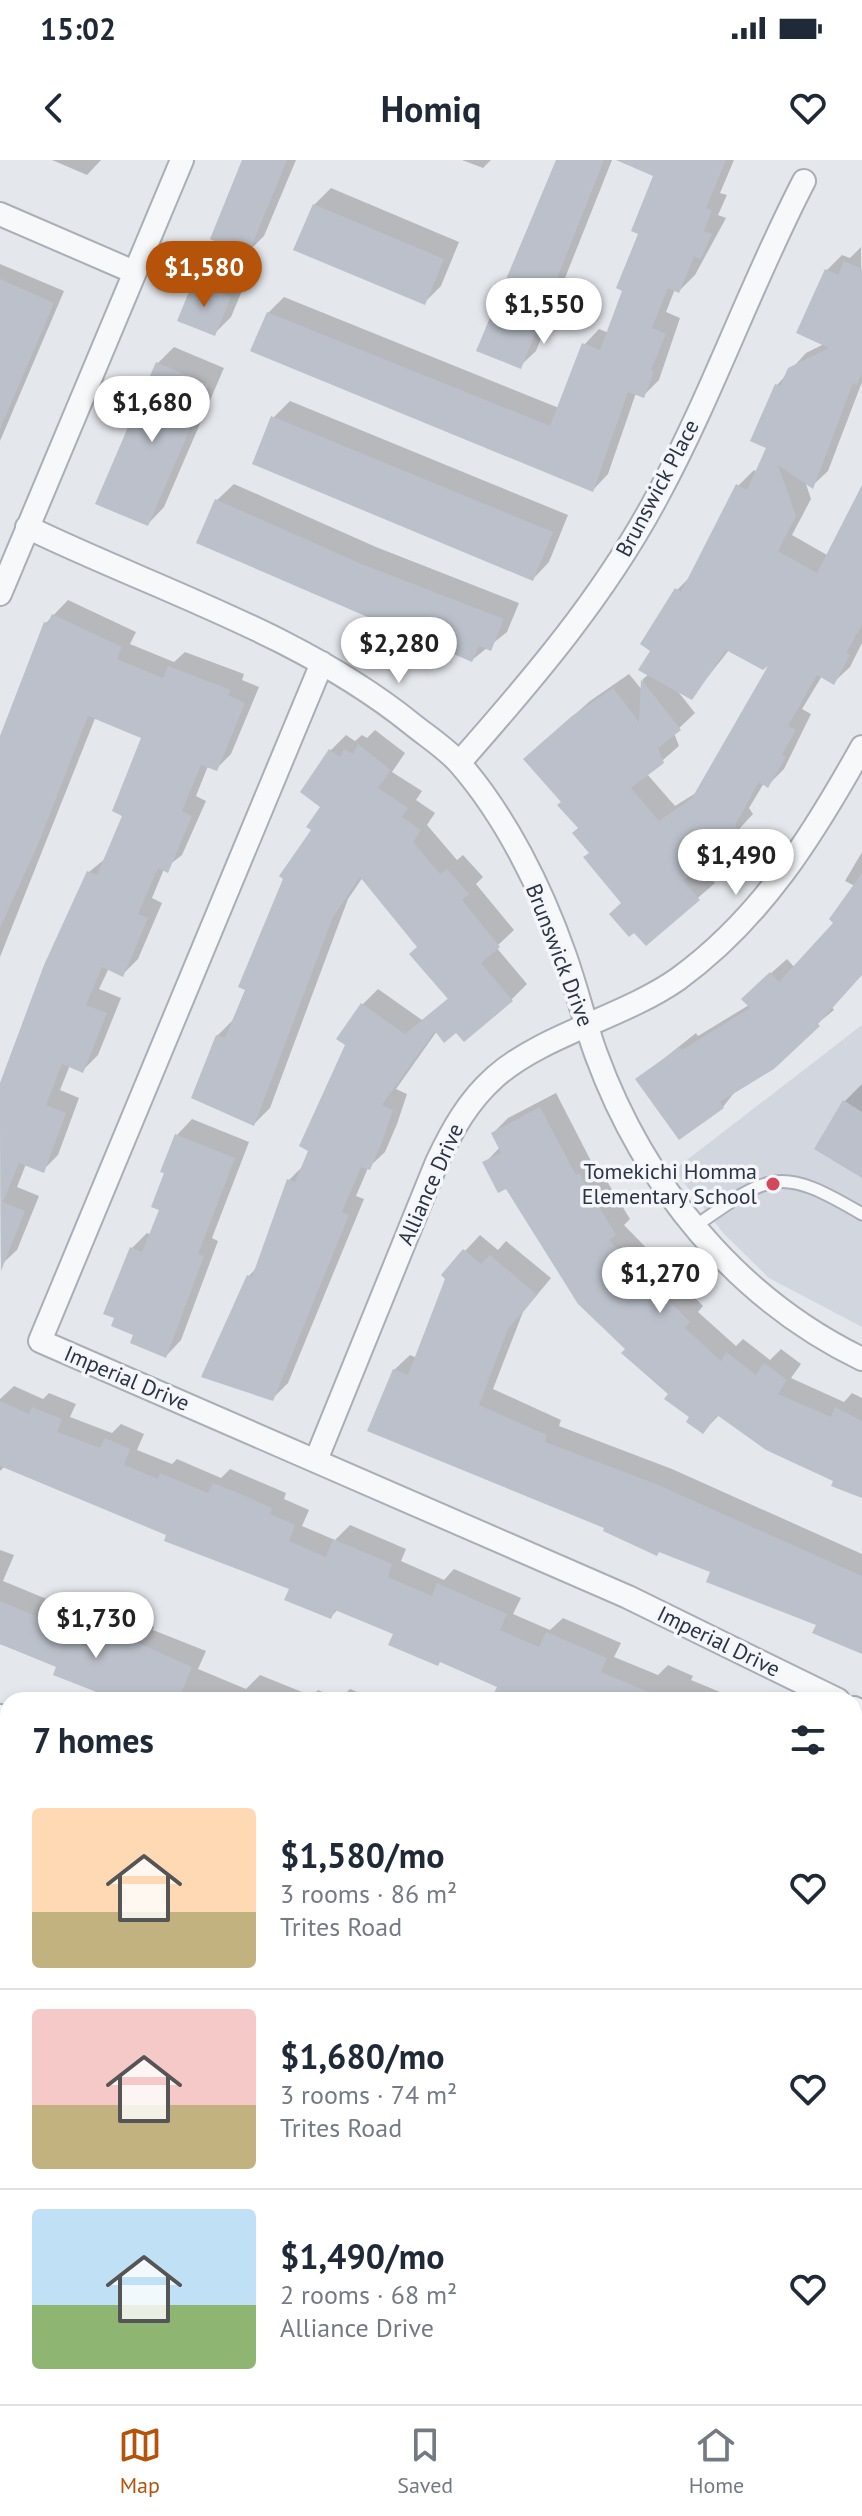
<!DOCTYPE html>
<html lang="en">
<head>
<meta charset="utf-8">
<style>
	:root { --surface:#fff; --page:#f2f2f3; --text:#1f2937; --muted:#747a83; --line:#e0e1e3; --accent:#b45309 }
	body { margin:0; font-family:"PT Sans",sans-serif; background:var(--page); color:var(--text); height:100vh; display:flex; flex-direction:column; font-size:30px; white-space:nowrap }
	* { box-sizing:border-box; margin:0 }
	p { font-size:26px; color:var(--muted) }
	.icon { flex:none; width:44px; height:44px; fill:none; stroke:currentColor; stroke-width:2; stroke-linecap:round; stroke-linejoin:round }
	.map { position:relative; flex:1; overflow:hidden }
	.sheet { position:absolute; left:0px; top:1532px; width:862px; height:712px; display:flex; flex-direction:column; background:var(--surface); border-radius:24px 24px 0 0; box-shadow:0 4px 12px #0003 }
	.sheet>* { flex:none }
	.price { position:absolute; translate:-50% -68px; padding:0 18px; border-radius:28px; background:#fff; color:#222; font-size:26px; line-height:52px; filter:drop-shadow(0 2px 4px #0008) }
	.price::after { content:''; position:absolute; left:50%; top:48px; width:24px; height:18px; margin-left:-12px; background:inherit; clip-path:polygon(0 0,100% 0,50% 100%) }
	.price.on { background:var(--accent); color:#fff }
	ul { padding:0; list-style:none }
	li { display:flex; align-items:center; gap:24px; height:200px; padding:0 32px }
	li+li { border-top:2px solid var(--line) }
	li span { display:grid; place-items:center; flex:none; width:224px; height:160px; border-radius:8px; color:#555 }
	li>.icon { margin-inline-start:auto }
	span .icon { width:96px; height:96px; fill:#fffc; stroke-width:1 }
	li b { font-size:34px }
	h2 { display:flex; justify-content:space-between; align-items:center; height:96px; padding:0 32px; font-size:34px }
	.status { display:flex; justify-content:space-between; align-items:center; height:56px; padding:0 40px; background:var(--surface); direction:ltr }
	.status svg { height:22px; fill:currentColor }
	header { display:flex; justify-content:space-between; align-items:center; height:104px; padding:0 32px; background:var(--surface); font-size:36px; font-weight:600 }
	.dock { display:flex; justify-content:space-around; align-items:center; height:112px; border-top:2px solid var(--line); background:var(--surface); font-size:22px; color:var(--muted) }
	.dock a { display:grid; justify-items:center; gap:4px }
	.dock .on { color:var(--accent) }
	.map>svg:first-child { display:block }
	.built { fill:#d2d6de }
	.shadow { fill:#0003; fill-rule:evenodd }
	.building { fill:#bbc0ca }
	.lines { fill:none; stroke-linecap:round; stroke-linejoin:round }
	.lane-casing { stroke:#a9aeb7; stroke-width:15 }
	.street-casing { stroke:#a9aeb7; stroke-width:26 }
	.secondary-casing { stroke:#a9aeb7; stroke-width:36 }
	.lane { stroke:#f7f8fa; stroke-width:11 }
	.street { stroke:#f7f8fa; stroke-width:22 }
	.secondary { stroke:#fff; stroke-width:32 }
	.poi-dot { fill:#d1495b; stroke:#f4f6f9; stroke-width:3 }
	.labels { text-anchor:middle; stroke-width:7; stroke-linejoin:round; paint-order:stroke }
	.street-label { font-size:22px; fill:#2b3445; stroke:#f4f6f9 }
	.poi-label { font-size:22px; fill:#2b3445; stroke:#f4f6f9; text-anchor:end }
</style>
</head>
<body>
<div class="status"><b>15:02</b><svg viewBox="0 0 49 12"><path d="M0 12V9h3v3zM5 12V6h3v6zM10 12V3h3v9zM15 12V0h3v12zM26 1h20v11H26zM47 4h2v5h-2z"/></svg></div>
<header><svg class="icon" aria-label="back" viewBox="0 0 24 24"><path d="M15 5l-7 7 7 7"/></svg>Homiq<svg class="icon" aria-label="heart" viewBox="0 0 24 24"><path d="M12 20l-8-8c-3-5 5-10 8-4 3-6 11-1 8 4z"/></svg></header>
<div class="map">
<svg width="862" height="2244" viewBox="0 0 862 2244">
	<rect width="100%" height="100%" fill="#e4e7ec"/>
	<path class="built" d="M862,865V1167L769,1118L724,1074L674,1010Z"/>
	<path class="shadow" d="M52,0H101L87,15Z
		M245,0H296L264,76L248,92Z
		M462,0H491L483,8Z
		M557,0H612L536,191L520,206Z
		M655,0H734L720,33L727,35L718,55L726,58L695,115L679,131L675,129L666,152L680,158L659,220L643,236L636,233L608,314L593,330L268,153L284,137L559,248L584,185L599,169L609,173L641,73L656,15Z
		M331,28L459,82L441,126L425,142L314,45Z
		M861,87L862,222L828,311L812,326L805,321L811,339L792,375L827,395L862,329V483L850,507L834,522L822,516L802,549L811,554L784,609L768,625L764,623L749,648L753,654L719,691L700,705L715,723L646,783L563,642L542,584L590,541L629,514L643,531V519L649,514L653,491L677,430L693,414L738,326L754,310L757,312L768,286L777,225L806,193L824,184L827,110L842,95L850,98ZM729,490L774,498L699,631L675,646L647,614L679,586L674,573L695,553L676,529L692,537Z
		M0,104L64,131L0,281Z
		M211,107L246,121L231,157L214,174L195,123Z
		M174,187L224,208L164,347L148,364L158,203Z
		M290,241L568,355L549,402L533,419L273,258Z
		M234,324L376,387L519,443L507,472L472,500L217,340Z
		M68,440L136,472L130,484L174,502L185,492L244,514L242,520L259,527L231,594L216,609L208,606L196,636L206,641L182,695L164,709L152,738L162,743L138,799L123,814L109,808L99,829L121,838L98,895L83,910L70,905L60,930L79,938L58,995L43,1010L26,1004L17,1027L39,1036L17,1090L1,1105L0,928L45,806L89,712L106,698L125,655L144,577L96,556L0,797V583L46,463Z
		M375,570L405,593L392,612L422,631L416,640L435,653L427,665L457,700L463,695L483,717L476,724L514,770L496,787L527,824L511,840L457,870L437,871L396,929L407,934L397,964L385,992L368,1008L356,1036L364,1039L288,1223L272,1239L249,1116L258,1106L289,1020L304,1005L363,844L378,829L422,860L450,837L420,786L363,717L348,739L270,948L254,964L217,876L233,860L322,647L303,632L331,590L346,575L355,581L362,575L367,578Z
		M862,692V814L832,847L834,850L737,929L723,947L638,919L696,873L698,876L749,845L759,824L787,799L795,808L836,762L855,726L845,721Z
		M862,924V1015L845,941Z
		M556,933L591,1001L594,1000L630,1059L624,1065L703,1146L698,1152L736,1186L743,1179L770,1200L781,1189L801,1204L791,1218L844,1242L852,1233L862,1238V1336L720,1254L703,1272L627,1189L507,1026L485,1003L500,987L493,973L508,958Z
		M192,959L249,982L212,1078L218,1081L181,1180L166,1196L136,1173L131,1089L147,1073L151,1075L162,1049L167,1012L162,1010L177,975Z
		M480,1075L498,1090L506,1081L551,1118L523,1152L493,1229L561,1260L559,1266L672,1309L862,1394V1493L819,1464L713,1411L607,1367L394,1210L410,1195L417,1198L465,1091Z
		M14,1226L43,1239L49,1233L76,1244L70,1257L112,1273L121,1264L144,1274L137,1290L172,1304L177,1299L221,1318L230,1309L286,1333L284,1339L309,1350L302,1366L335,1380L350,1365L406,1389L401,1401L444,1420L454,1409L521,1438L513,1454L550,1470L563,1458L621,1483L614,1497L658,1515L668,1505L693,1516L691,1520L732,1537L730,1540H500V1526L396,1473L338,1449L331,1457L291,1428L169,1374L5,1306L0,1311V1239Z
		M0,1390L14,1395L3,1421L71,1449L68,1457L105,1472L122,1454L154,1467L153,1470L206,1491L198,1509L246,1529L260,1515L312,1536L318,1530L339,1539L350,1529L377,1540H121L58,1506L0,1484Z
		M854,1631L862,1634V1721L854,1717Z
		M0,1642L8,1645V1731L0,1728Z
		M862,1721V1735L857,1733Z
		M854,1780L862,1784V1867L854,1863Z
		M8,1852V1950L0,1947V1856Z
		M854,1982L862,1985V2152L858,2156L854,2155Z
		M0,2053L8,2056V2141L0,2137Z
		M8,2213V2236H72L69,2244H0V2229Z
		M207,2236H428L448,2244H230Z
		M614,2236H700L697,2244H611Z
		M762,2236H821L818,2244H777Z"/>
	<path class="building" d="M242,0H287L248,95L210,79Z
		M556,0H604L521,209L476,191Z
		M616,0H726L706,48L712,51L704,71L712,74L701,99L694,97L679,133L668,128L652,168L666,174L651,210L654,212L644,238L628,232L593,332L250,191L267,152L550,266L582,183L600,190L622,131L616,128L638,74L631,71L653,16Z
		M313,44L444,99L425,145L293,90Z
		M844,101L862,109V213L857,225L853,223L813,329L778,305L796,356L778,391L817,413L862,325V465L846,493L850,495L834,525L817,515L788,566L796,570L782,595L786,597L768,628L759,622L735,665L739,671L715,687L720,693L683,720L700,740L646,786L634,773L629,777L609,754L621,743L583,697L589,693L572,673L578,668L557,645L561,642L523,599L572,556L613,528L639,562L641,519L681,570L658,588L664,603L631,628L659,661L692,638L768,506L763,510L726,490L692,540L638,510L650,491L640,484L675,428L681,432L736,324L747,330L766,288L750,281L775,224L780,226L788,208L829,188L796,173L825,109L838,115Z
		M0,119L54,143L0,269Z
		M193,122L231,137L215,176L177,161Z
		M156,202L209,225L148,366L95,344Z
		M271,256L553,372L533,421L252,304Z
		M215,339L359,403L504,459L491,491L479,486L472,502L196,383Z
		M52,454L122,487L117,499L163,518L168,506L231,530L228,535L245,543L217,611L201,605L182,651L192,656L168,713L158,708L138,754L148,758L123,817L102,807L86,845L107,853L83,913L62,904L46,945L66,953L44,1013L19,1003L3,1042L25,1051L1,1111L0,923L44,805L87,711L97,715L122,656L112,651L141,578L88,556L39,682L0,768V576L44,462L48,463Z
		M358,584L391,610L378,628L408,648L402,657L421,670L413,682L440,714L447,709L469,734L462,740L500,787L481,803L513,841L464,882L456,873L444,883L435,871L382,945L393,950L382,982L370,1010L361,1007L342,1052L349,1055L273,1241L201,1217L247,1115L252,1117L287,1019L295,1022L308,991L299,986L345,885L336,879L361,843L405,874L448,839L409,794L417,787L360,717L333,757L254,966L191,938L216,875L225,878L245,830L238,827L283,719L279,716L311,670L306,667L320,647L300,632L329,589L340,597L344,589L353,594Z
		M862,713V815L818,864L820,866L774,909L720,942L724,948L679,980L635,919L680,887L682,890L750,848L741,839L770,812L779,822L833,763L829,759Z
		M843,940L862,952V1018L814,989Z
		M540,947L576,1015L579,1013L616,1075L609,1080L690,1162L685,1168L721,1201L726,1192L756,1215L764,1203L787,1220L778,1234L831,1257L835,1247L862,1261V1338L831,1326L833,1321L766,1290L717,1255L703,1274L686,1262L689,1257L664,1239L668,1234L621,1193L625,1189L578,1144L506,1029L498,1033L482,1002L501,993L491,973Z
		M175,974L235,998L198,1094L204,1096L166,1198L130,1183L133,1175L111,1166L114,1158L103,1154L130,1087L142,1092L159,1050L151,1047L164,1013L160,1012Z
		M463,1089L481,1104L490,1095L537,1135L508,1169L479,1245L547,1275L545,1282L656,1324L862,1416V1494L812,1473L816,1465L706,1422L710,1412L659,1392L657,1396L603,1371L604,1368L367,1271L393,1209L408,1215L445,1119L441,1115Z
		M0,1241L29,1254L32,1247L62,1259L57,1272L100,1288L105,1278L130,1289L124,1305L158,1319L160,1313L208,1333L213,1323L243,1335L272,1348L270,1354L295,1365L289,1381L326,1397L333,1379L392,1404L388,1417L432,1436L437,1423L507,1454L500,1470L539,1487L546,1472L607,1498L601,1512L667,1540H506L493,1535L497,1527L440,1502L438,1506L388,1485L393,1474L335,1450L331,1459L284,1440L289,1429L164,1381L166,1375L0,1306Z
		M0,1441L57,1465L54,1473L96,1490L105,1468L192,1507L178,1540H117L53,1515L56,1507L0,1484Z"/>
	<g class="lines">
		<g class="lane-casing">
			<path id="lane" d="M694,1067C771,1013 779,1005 862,1054"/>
		</g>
		<g class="street-casing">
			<path id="street" d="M0,54L134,112
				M27,367C157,430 299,473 412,564C428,577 447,589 460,604C506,657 541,728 564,793C576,826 584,861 596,894C644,1025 736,1138 862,1199
				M0,434L182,0
				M322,503L40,1181L628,1437L838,1540
				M459,603C533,519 605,435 658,335C713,233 751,123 804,21
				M316,1300L437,1002C452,970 468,941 495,917C542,875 624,857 678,819C761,759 813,675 862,587
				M854,1548L862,1552
				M0,2018L8,2021
				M511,2236L526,2244"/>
		</g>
		<g class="secondary-casing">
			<path id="secondary" d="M0,1561L8,1564
				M854,1926L862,1929"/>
		</g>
		<use href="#lane" class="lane"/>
		<use href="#street" class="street"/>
		<use href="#secondary" class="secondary"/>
	</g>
	<circle class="poi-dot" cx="773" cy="1024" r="8"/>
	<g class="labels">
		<g class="street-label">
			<text transform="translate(657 328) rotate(-62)" y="8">Brunswick Place</text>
			<text transform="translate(560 795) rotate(69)" y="8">Brunswick Drive</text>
			<text transform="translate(430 1024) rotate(-66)" y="8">Alliance Drive</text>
			<text transform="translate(127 1218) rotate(23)" y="8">Imperial Drive</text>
			<text transform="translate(719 1481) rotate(26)" y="8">Imperial Drive</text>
		</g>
		<g class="poi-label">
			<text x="757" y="1019">Tomekichi Homma<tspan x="757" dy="25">Elementary School</tspan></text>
		</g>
	</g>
</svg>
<b class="price on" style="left:204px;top:149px">$1,580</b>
<b class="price" style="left:544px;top:186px">$1,550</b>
<b class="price" style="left:152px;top:284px">$1,680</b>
<b class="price" style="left:399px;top:525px">$2,280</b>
<b class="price" style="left:736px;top:737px">$1,490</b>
<b class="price" style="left:660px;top:1155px">$1,270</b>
<b class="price" style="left:96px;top:1500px">$1,730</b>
<section class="sheet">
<h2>7 homes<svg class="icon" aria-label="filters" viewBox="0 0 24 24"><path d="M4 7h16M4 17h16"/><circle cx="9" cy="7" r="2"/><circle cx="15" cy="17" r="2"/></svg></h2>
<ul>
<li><span style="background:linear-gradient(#ffd9b3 65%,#c2b280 0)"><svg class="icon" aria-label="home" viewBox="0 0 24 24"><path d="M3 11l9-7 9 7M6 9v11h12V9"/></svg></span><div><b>$1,580/mo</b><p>3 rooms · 86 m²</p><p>Trites Road</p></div><svg class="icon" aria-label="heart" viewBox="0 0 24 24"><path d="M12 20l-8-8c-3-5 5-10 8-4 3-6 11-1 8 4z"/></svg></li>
<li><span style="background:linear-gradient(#f6c9c9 60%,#c2b280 0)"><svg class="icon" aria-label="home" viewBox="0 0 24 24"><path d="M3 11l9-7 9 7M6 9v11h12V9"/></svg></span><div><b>$1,680/mo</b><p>3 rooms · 74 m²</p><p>Trites Road</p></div><svg class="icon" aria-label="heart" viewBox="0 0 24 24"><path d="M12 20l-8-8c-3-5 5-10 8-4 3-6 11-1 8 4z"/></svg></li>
<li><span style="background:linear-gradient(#bfe0f5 60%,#8fb573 0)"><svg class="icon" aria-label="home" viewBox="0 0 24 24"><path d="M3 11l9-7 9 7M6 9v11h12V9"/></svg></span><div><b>$1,490/mo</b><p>2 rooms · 68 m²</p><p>Alliance Drive</p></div><svg class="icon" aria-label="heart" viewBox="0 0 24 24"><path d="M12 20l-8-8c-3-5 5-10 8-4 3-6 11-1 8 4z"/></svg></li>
</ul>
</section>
</div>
<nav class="dock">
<a class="on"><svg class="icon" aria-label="map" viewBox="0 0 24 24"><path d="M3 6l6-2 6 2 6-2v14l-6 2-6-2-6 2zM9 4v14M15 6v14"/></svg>Map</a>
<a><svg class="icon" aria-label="saved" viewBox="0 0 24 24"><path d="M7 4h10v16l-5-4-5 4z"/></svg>Saved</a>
<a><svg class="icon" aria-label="home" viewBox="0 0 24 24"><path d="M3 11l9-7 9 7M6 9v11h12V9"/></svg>Home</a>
</nav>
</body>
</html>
